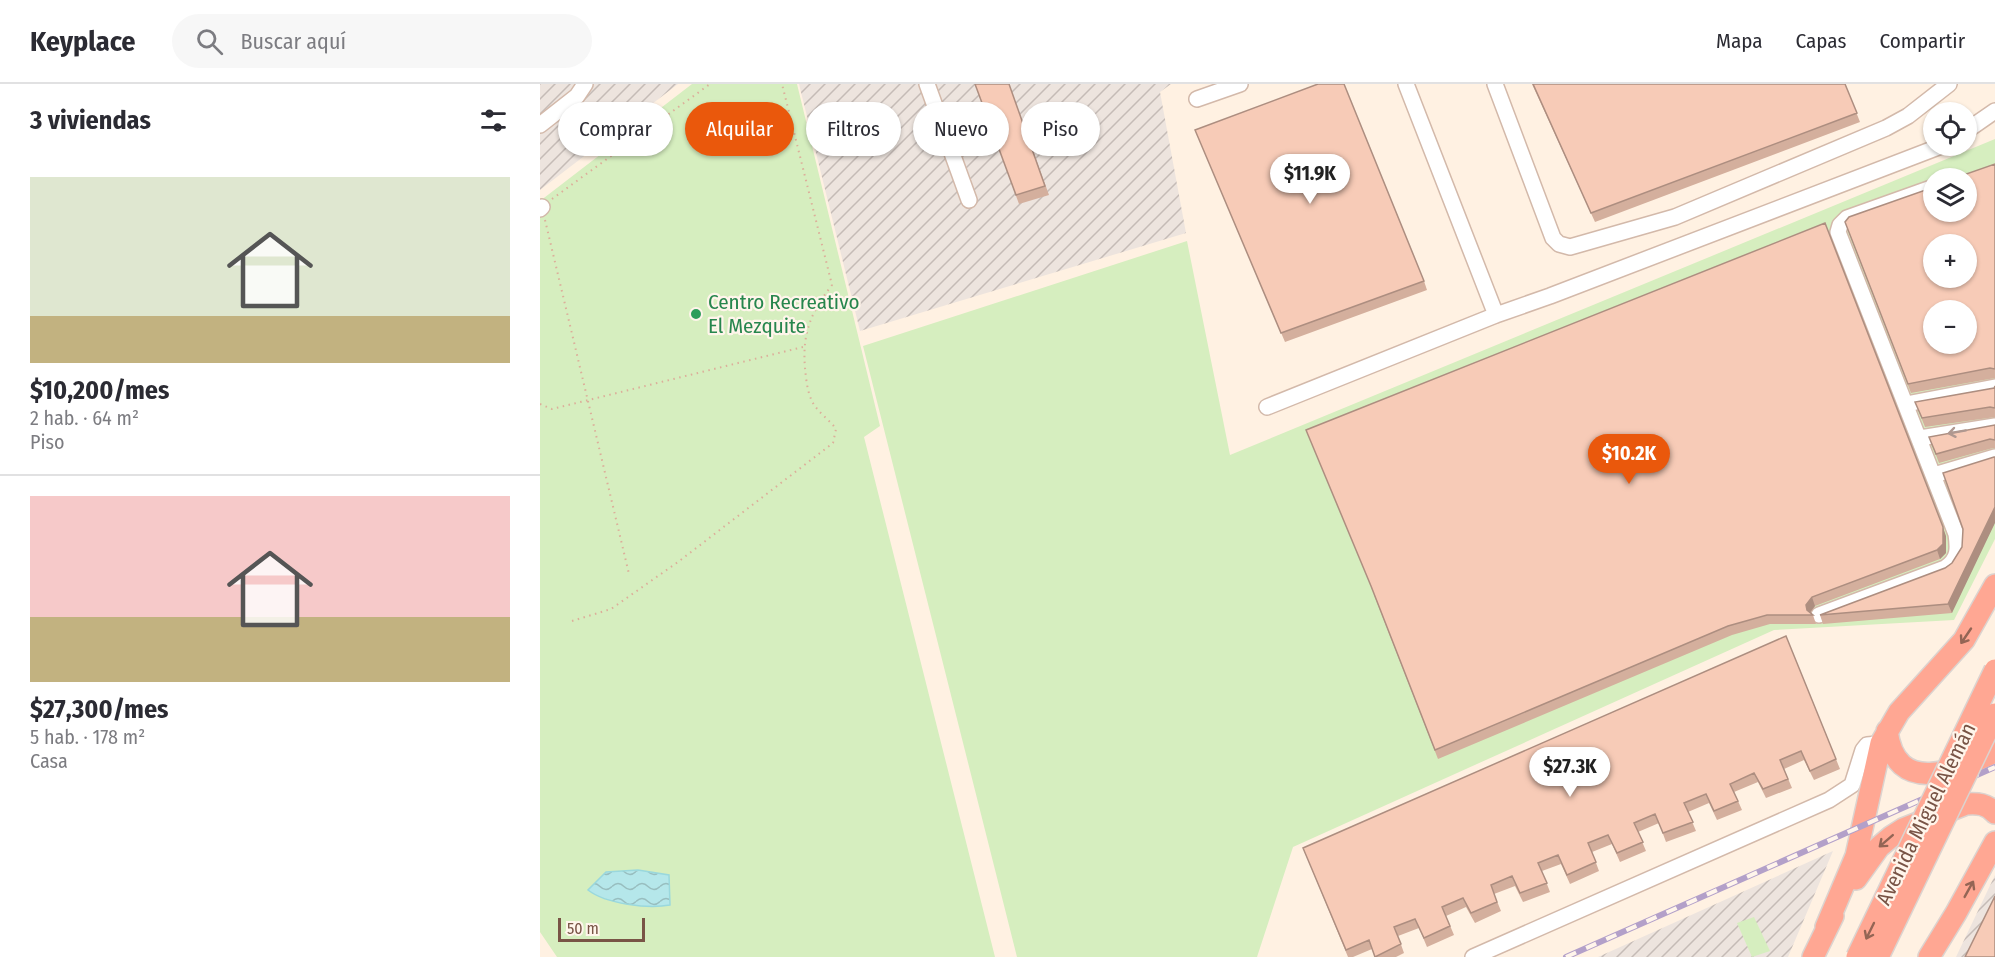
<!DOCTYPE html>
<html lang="es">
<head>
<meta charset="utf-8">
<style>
	:root { --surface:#fff; --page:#f7f7f7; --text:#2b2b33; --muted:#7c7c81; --line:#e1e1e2; --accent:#ea580c }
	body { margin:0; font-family:"Fira Sans Condensed",sans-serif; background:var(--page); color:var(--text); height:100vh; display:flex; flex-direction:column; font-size:22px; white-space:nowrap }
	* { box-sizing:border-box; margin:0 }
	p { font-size:20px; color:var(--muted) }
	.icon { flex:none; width:33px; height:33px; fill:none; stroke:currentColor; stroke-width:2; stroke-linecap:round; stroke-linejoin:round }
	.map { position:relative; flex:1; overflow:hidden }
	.sheet { display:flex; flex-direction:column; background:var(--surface); width:540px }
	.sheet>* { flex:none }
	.banner { position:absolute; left:18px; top:18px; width:570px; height:54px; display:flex; gap:12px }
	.buttons { position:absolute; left:1383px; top:18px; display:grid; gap:12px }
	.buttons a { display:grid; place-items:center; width:54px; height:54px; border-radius:50%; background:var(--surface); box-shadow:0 2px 4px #0004; font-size:30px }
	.scale { position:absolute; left:18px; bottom:15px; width:87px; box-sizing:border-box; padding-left:6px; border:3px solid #795446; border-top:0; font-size:16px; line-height:21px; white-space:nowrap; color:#795446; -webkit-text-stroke:4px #fff5eb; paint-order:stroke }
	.price { position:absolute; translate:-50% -51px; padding:0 14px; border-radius:21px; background:#fff; color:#222; font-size:20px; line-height:39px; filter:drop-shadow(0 2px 3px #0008) }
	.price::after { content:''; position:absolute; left:50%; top:36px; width:18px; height:14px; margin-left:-9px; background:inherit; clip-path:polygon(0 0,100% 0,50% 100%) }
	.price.on { background:var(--accent); color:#fff }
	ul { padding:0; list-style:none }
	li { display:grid; align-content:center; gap:12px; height:318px; padding:0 30px }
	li+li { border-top:2px solid var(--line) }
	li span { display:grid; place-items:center; height:186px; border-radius:0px; color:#555 }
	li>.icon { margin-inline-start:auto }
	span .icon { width:108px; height:108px; fill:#fffc; stroke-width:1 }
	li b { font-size:26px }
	h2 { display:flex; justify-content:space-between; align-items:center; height:72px; padding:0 30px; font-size:26px }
	.chip { padding:0 21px; border-radius:27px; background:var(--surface); box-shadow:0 2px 4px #0004; font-size:21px; line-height:54px }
	.chip.on { background:var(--accent); color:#fff }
	header { display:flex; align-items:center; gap:36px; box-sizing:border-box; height:84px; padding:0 30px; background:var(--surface); border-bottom:2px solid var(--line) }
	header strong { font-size:28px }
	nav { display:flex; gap:33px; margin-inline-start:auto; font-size:21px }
	.search { width:420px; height:54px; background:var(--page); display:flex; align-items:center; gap:15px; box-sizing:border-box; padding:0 21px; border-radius:33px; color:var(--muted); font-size:22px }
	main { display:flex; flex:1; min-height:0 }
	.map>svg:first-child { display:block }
	.industrial { fill:url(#industrial-furrows) }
	.green { fill:#d6eebf; fill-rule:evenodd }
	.water { fill:url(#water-waves); stroke:#9ad8dd; stroke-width:1.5 }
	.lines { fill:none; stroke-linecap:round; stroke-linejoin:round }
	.minor-casing { stroke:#d3b9aa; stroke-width:18 }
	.highway-casing { stroke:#dcd3cf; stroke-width:24 }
	.path { stroke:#dcae9a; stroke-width:2; stroke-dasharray:1.5 4.5; stroke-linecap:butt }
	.minor { stroke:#fff; stroke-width:15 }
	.highway { stroke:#ffa793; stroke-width:21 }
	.rail-casing { stroke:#b3a0c9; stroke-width:6 }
	.rail { stroke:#fff5eb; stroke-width:4; stroke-dasharray:11; stroke-linecap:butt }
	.highway-bridge-casing { stroke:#dcd3cf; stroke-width:24; stroke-linecap:butt }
	.highway-bridge { stroke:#ffa793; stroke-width:21 }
	.wall { fill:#d4af9d }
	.shaded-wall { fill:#ad8e80 }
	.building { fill:#f7cbb7; stroke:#ad8e80; stroke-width:1.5; fill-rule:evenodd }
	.oneway { stroke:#af9890 }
	.oneway2 { stroke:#946555 }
	.leisure-dot { fill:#2e9e5b; stroke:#fff5eb; stroke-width:2 }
	.labels { text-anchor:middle; stroke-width:4.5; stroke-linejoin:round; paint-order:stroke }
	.leisure-label { font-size:21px; fill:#27864d; stroke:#fff5eb; text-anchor:start }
	.street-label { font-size:21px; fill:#795446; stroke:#fff5eb }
</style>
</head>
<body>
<header>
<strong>Keyplace</strong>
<div class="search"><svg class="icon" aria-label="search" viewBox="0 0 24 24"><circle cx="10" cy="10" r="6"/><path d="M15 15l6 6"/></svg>Buscar aquí</div>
<nav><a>Mapa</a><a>Capas</a><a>Compartir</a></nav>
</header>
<main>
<section class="sheet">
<h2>3 viviendas<svg class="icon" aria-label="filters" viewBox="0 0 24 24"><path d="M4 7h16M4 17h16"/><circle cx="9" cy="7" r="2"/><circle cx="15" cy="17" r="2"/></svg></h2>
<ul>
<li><span style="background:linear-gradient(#dfe7d0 75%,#c2b280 0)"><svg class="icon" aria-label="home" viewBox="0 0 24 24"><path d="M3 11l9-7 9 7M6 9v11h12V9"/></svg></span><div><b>$10,200/mes</b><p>2 hab. · 64 m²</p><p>Piso</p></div></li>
<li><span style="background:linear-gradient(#f6c9c9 65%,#c2b280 0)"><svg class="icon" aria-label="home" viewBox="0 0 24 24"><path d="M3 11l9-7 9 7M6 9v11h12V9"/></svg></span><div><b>$27,300/mes</b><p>5 hab. · 178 m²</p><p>Casa</p></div></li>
</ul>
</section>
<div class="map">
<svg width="1455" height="873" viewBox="0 0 1455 873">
	<defs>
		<pattern id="industrial-furrows" width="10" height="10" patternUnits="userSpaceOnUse" patternTransform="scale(1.5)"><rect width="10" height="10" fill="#ede4de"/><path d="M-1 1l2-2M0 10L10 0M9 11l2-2" fill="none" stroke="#c5bbb6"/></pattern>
		<pattern id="water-waves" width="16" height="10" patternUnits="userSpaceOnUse" patternTransform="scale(1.5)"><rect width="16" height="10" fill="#b5e7ea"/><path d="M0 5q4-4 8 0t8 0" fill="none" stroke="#98bebf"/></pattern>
	</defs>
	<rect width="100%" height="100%" fill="#fff1e2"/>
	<path class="industrial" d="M0,0H138L0,106Z
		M259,0H631L620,8L646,149L320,247Z
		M1293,767L1248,873H1058Z
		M1455,791V873H1416Z"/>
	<path class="green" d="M152,0H257L340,342L324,353L455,873H17L0,848V117Z
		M1455,55V455L1414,536L1234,546L753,763L717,873H477L323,262L647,157L690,371ZM1394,94H1426V128H1394ZM1394,160H1426V194H1394ZM1394,226H1426V260H1394Z
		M1214,833L1230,867L1212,873L1197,839Z"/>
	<path class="water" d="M98,786L129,791L130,821C108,825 66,820 48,806L66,788Z"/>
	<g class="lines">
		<g class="minor-casing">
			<path id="minor" d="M387,0L429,116
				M866,0L956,231
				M955,0L1013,154L1019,160L1030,163L1135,133L1346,44L1368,32L1409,0
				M657,15L700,0
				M0,41L37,12L45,0
				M1426,47L1455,27
				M0,125L2,123
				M1366,320L1455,303
				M727,323L956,231L1010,212L1401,62
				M1380,354L1455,342
				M1394,391L1455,373
				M1279,531L1405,484C1419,475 1418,464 1416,450L1298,148L1300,141L1307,134L1394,103
				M933,873L1289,716L1312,701L1323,666L1327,661L1349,659"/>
		</g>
		<g class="highway-casing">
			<path id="highway" d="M1347,647C1356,713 1415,687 1455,668
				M1316,795L1339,763L1352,752L1363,745L1426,720C1438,719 1447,720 1455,729
				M1286,843L1316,772L1341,659L1359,628L1424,556L1455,501
				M1273,873L1293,832
				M1389,873L1416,829L1455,758"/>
		</g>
		<path class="path" d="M12,115L170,0
			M5,136L89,490
			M0,320L12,325L263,263
			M32,537L71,525L138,478L293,359L296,345C289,335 277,328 272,317C267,307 266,294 265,284C262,249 271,228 292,201L242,0"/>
		<use href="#minor" class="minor"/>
		<use href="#highway" class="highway"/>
		<g class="rail-casing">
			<path id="rail" d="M1026,873L1455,683"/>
		</g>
		<use href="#rail" class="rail"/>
		<g class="highway-bridge-casing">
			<path id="highway-bridge" d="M1317,873L1455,586
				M1338,873L1455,630"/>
		</g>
		<use href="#highway-bridge" class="highway-bridge"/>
	</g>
	<path class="wall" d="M435,0H469L509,111L479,120Z
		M992,0H1305L1320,38L1055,138Z
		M655,46L884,197L887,206L745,258Z
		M1455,80V294L1371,309L1305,138L1415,94Z
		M1455,302V333L1385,343L1375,318L1454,304Z
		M1455,341V364H1453L1399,379L1389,353Z
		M1406,452V469L1400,475L1275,522L1270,529L1273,531L1276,540H1230L1192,551L898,675L834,511Z
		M1422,463L1412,529L1283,540L1280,531L1405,484L1412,479Z
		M1246,552L1300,685L1274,696L1264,676L1244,685L1252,704L1226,714L1218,698L1194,708L1202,726L1177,736L1169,719L1148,728L1156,747L1126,758L1119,739L1098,748L1106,767L1080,778L1072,760L1052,768L1059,787L1030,800L1021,780L1002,787L1010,808L983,818L975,802L954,810L961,827L935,839L926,823L906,832L914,851L887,863L879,844L858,852L864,869L856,873H835L832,865L813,873H808L763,764Z"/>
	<path class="shaded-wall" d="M1455,423V439L1412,529L1408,520Z
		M1403,443L1406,452V469L1400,475L1397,466Z
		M1272,513L1275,522L1269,530L1267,526L1266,521Z"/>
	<path class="building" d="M435,0H469L505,102L476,111Z
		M778,0H804L884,197L741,249L655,46Z
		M993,0H1305L1317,29L1051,129Z
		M1455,80V285L1450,284L1368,300L1305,138L1309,133L1394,103V128H1426V94H1400L1406,92L1415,94ZM1394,160H1426V194H1394ZM1394,226H1426V260H1394Z
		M1285,139L1403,443V460L1397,466L1272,513L1266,521L1267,526L1273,531H1227L1188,542L895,666L831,502L766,346Z
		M1455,302V324L1450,323L1382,334L1375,318L1454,304Z
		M1455,341V356L1450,355L1396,370L1389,353Z
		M1454,373H1455V423L1408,520L1280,531L1405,484L1412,479L1422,463L1423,445L1403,389Z
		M1246,552L1296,675L1270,687L1261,667L1240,676L1248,695L1223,705L1214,689L1190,700L1198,717L1174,727L1166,710L1144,719L1153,738L1123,749L1115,730L1094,739L1103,758L1077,769L1068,751L1048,759L1056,778L1027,791L1018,771L998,779L1007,799L980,809L972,792L951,801L957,818L931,829L923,814L902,823L910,842L884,854L875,835L854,843L861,860L835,873L829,856L806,866L763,764Z
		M1455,812V873H1425Z"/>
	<defs><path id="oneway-shaft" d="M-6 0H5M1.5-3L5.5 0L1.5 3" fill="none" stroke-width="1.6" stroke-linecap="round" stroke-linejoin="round" transform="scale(1.5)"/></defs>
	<use class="oneway" href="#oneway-shaft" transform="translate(1417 348) rotate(170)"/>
	<g class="oneway2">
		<use href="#oneway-shaft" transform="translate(1426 552) rotate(124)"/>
		<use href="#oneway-shaft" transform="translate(1346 757) rotate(139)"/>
		<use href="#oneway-shaft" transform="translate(1429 805) rotate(-61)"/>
		<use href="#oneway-shaft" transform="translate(1330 847) rotate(116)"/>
	</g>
	<circle class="leisure-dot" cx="156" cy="230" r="6"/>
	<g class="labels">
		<g class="leisure-label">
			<text x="168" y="225">Centro Recreativo<tspan x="168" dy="24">El Mezquite</tspan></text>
		</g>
		<g class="street-label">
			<text transform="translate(1386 730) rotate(-64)" y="7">Avenida Miguel Alemán</text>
		</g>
	</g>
</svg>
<div class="buttons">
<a><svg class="icon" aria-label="locate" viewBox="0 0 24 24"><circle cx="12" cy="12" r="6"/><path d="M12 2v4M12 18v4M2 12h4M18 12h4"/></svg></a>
<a><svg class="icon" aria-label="layers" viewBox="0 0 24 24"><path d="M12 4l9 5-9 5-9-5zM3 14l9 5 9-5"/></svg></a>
<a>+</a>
<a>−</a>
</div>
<div class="scale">50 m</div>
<b class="price" style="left:770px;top:121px">$11.9K</b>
<b class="price on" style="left:1089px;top:401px">$10.2K</b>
<b class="price" style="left:1030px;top:714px">$27.3K</b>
<div class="banner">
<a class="chip">Comprar</a>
<a class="chip on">Alquilar</a>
<a class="chip">Filtros</a>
<a class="chip">Nuevo</a>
<a class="chip">Piso</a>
</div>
</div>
</main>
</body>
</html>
